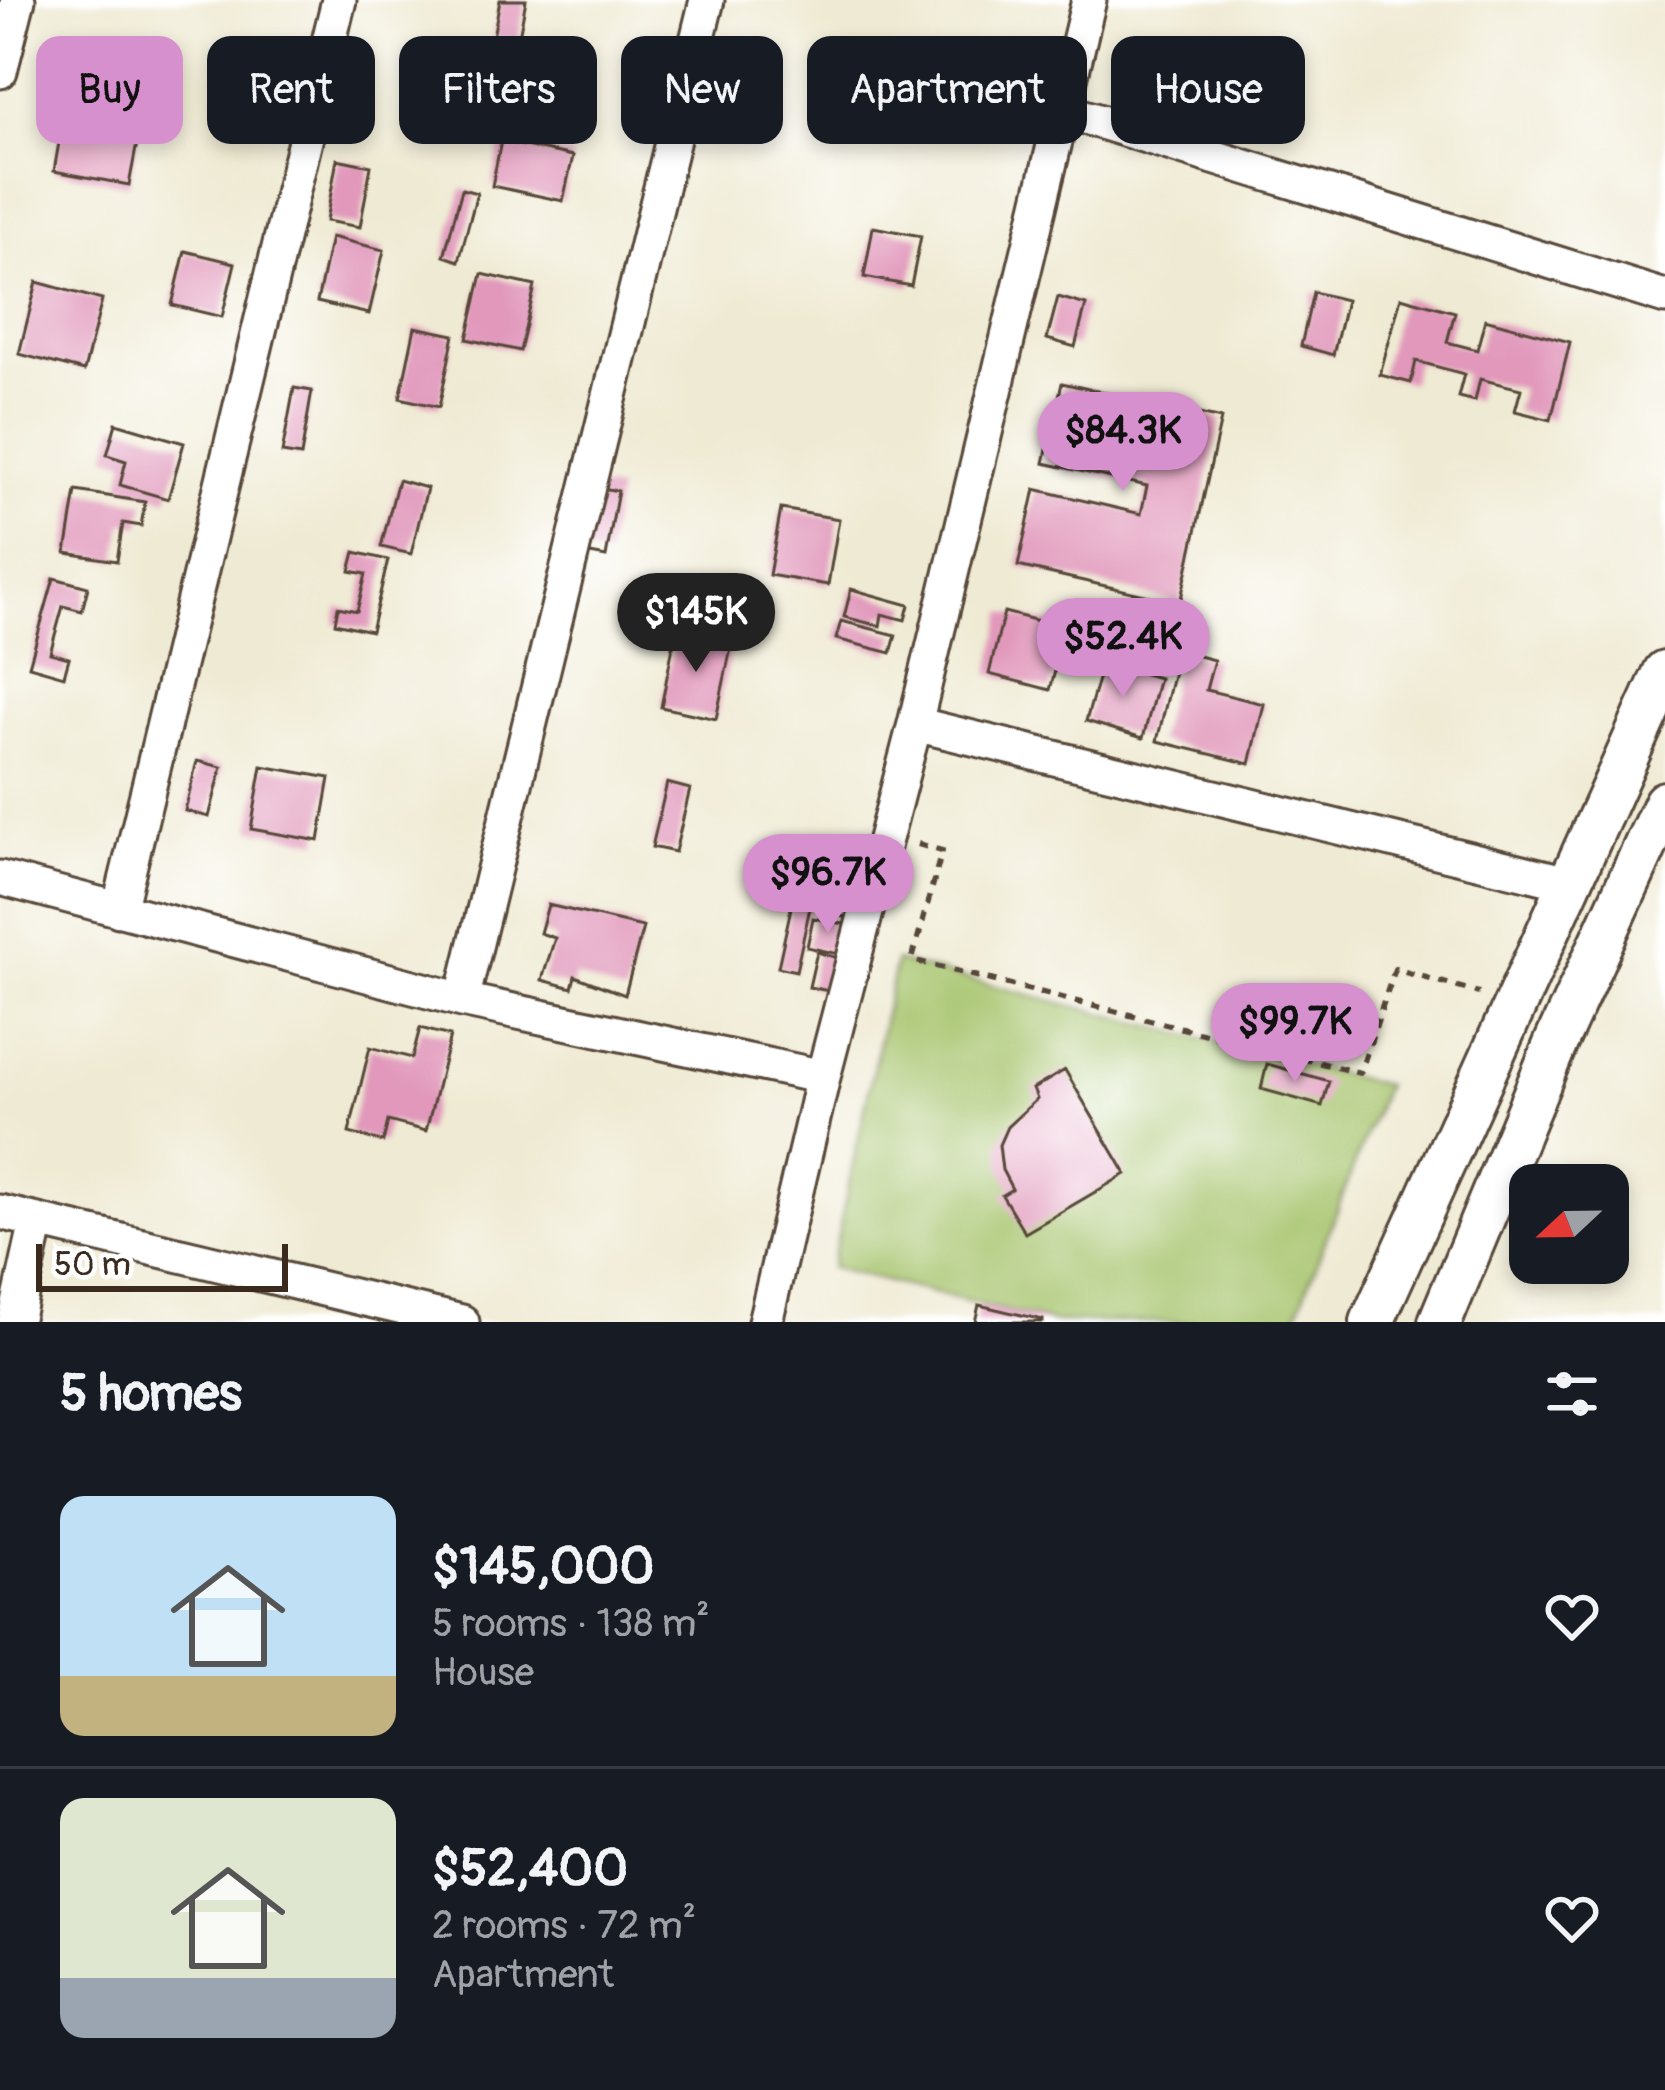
<!DOCTYPE html>
<html lang="en">
<head>
<meta charset="utf-8">
<style>
	:root { --surface:#171b24; --page:#20242c; --text:#f1f3f6; --muted:#9ea1a6; --line:#363941; --accent:#d690ce }
	body { margin:0; font-family:Pangolin,sans-serif; background:var(--page); color:var(--text); height:100vh; display:flex; flex-direction:column; font-size:45px; white-space:nowrap }
	* { box-sizing:border-box; margin:0 }
	p { font-size:39px; color:var(--muted) }
	.icon { flex:none; width:66px; height:66px; fill:none; stroke:currentColor; stroke-width:2; stroke-linecap:round; stroke-linejoin:round }
	.map { position:relative; height:1322px; overflow:hidden }
	.panel { display:flex; flex-direction:column; background:var(--surface); flex:1 }
	.panel>* { flex:none }
	.top-card { position:absolute; left:36px; top:36px; width:1593px; height:108px; display:flex; gap:24px }
	.needle { width:78px; rotate:248deg }
	.controls { position:absolute; left:1509px; top:1164px; display:grid; gap:24px }
	.controls a { display:grid; place-items:center; width:120px; height:120px; border-radius:24px; background:var(--surface); box-shadow:0 6px 18px #0003; font-size:60px }
	.scale { position:absolute; left:36px; bottom:30px; width:252px; box-sizing:border-box; padding-left:12px; border:6px solid #3b2a1e; border-top:0; font-size:33px; line-height:42px; white-space:nowrap; color:#3b2a1e; -webkit-text-stroke:9px #fff; paint-order:stroke }
	.price { position:absolute; translate:-50% -102px; padding:0 27px; border-radius:42px; background:var(--accent); color:#111; font-size:39px; line-height:78px; filter:drop-shadow(0 3px 6px #0008) }
	.price::after { content:''; position:absolute; left:50%; top:72px; width:36px; height:27px; margin-left:-18px; background:inherit; clip-path:polygon(0 0,100% 0,50% 100%) }
	.price.on { background:#222; color:#fff }
	ul { padding:0; list-style:none }
	li { display:flex; align-items:center; gap:36px; height:300px; padding:0 60px }
	li+li { border-top:3px solid var(--line) }
	li span { display:grid; place-items:center; flex:none; width:336px; height:240px; border-radius:24px; color:#555 }
	li>.icon { margin-inline-start:auto }
	span .icon { width:144px; height:144px; fill:#fffc; stroke-width:1 }
	li b { font-size:51px }
	h2 { display:flex; justify-content:space-between; align-items:center; height:144px; padding:0 60px; font-size:51px }
	.tag { padding:0 42px; border-radius:24px; background:var(--surface); box-shadow:0 6px 18px #0003; font-size:42px; line-height:108px }
	.tag.on { background:var(--accent); color:#111 }
	.map>svg:first-child { display:block }
	.green { fill:#a4c269; stroke:#707644; stroke-width:3 }
	.building { fill:#e198bb }
	.lines { fill:none; stroke-linecap:round; stroke-linejoin:round }
	.minor-casing { stroke:#564739; stroke-width:39 }
	.major-casing { stroke:#564739; stroke-width:48 }
	.path { stroke:#564739; stroke-width:6; stroke-dasharray:9 9; stroke-linecap:butt }
	.minor { stroke:#fff; stroke-width:33 }
	.major { stroke:#fff; stroke-width:42 }
</style>
</head>
<body>
<div class="map">
<svg width="1665" height="1322" viewBox="0 0 1665 1322">
	<rect width="100%" height="100%" fill="#fff"/>
	<filter id="ink" filterUnits="userSpaceOnUse"><feTurbulence type="fractalNoise" baseFrequency=".00833" numOctaves="2"/><feDisplacementMap in="SourceGraphic" scale="24" xChannelSelector="R" yChannelSelector="G"/><feConvolveMatrix kernelMatrix="1 2 1 2 8 2 1 2 1" color-interpolation-filters="sRGB"/></filter>
	<filter id="wash" filterUnits="userSpaceOnUse"><feTurbulence type="fractalNoise" baseFrequency=".004" numOctaves="4" result="noise"/><feDisplacementMap in="SourceGraphic" scale="48" xChannelSelector="R" yChannelSelector="G"/><feGaussianBlur stdDeviation="2.7" result="paint"/><feColorMatrix in="noise" values="0 0 0 0 0 0 0 0 0 0 0 0 0 0 0 0 0 1.4 0 .05"/><feComposite in="paint" operator="in"/></filter>
	<g filter="url(#wash)">
		<rect width="100%" height="100%" fill="#efead3"/>
		<path class="green" d="M896,961L1385,1085L1294,1322H1052L831,1268Z"/>
		<g id="blocks">
			<path class="building" d="M500,0H526L518,42L493,37Z
				M65,108L141,122L129,185L54,171Z
				M501,141L573,156L563,201L492,186Z
				M337,159L371,166L360,227L326,221Z
				M462,189L477,193L459,261L444,256Z
				M873,227L921,236L911,286L864,277Z
				M331,237L384,250L369,314L317,302Z
				M185,251L235,263L222,317L172,305Z
				M482,274L535,286L520,351L467,339Z
				M37,282L102,300L84,371L19,354Z
				M1313,292L1346,300L1333,355L1301,346Z
				M1058,297L1086,305L1075,347L1047,339Z
				M1401,297L1455,312L1447,342L1477,350L1485,319L1570,342L1551,420L1515,411L1521,389L1480,379L1475,401L1458,397L1464,374L1416,361L1411,383L1380,375Z
				M415,327L454,335L439,407L400,398Z
				M1062,383L1221,419L1180,603L1018,566L1035,489L1141,514L1147,486L1044,463Z
				M294,388L312,391L301,456L282,453Z
				M116,423L184,443L168,499L120,485L126,461L107,455Z
				M398,480L427,488L411,554L381,547Z
				M576,483L618,491L606,557L564,549Z
				M76,491L145,502L141,526L123,523L117,561L66,553Z
				M781,509L839,519L828,585L769,575Z
				M355,552L388,560L371,631L335,623L338,607L357,611L366,574L350,571Z
				M54,578L88,587L82,611L63,606L50,653L69,658L64,676L29,666Z
				M851,589L909,605L905,620L882,614L880,626L844,617Z
				M1004,612L1066,628L1050,690L989,674Z
				M841,621L896,635L891,653L836,639Z
				M676,631L732,643L716,719L661,707Z
				M1179,651L1214,660L1206,690L1264,704L1250,764L1157,741Z
				M1103,662L1159,678L1143,738L1086,721Z
				M197,761L222,767L209,817L185,811Z
				M262,766L330,778L319,841L251,829Z
				M667,783L690,789L675,852L652,847Z
				M834,844L867,849L858,889L824,881Z
				M795,890L813,894L796,971L778,967Z
				M834,890L860,895L855,918L829,915Z
				M548,905L643,927L625,995L575,976L572,988L542,980L555,938L540,933Z
				M813,918L849,925L843,955L807,947Z
				M817,952L841,959L834,992L809,987Z
				M420,1028L450,1036L426,1131L388,1121L383,1142L349,1133L370,1047L412,1058Z
				M1267,1064L1329,1081L1322,1106L1261,1089Z
				M1065,1070L1126,1174L1025,1233L1002,1195L1012,1189L1002,1170L999,1145L1007,1127L1037,1099L1033,1089Z
				M979,1305L1043,1320V1322H975Z"/>
		</g>
	</g>
	<g filter="url(#ink)">
		<use href="#blocks" fill-opacity="0" stroke="#564739" stroke-width="3"/>
		<g class="lines">
			<g class="minor-casing">
				<path id="minor" d="M0,71L18,0
					M1062,110L1665,297
					M915,724L1568,883
					M0,878L462,1000L823,1077
					M119,910L339,0
					M462,1000L707,0
					M0,1212L462,1322
					M15,1322L37,1222
					M765,1322L823,1077L915,724L1089,0"/>
			</g>
			<g class="major-casing">
				<path id="major" d="M1372,1322L1665,672
					M1440,1322L1557,1040L1665,803"/>
			</g>
			<path class="path" d="M918,844L942,851L912,960L1360,1073L1395,969L1479,993"/>
			<use href="#minor" class="minor"/>
			<use href="#major" class="major"/>
		</g>
	</g>
</svg>
<div class="controls">
<a><svg class="needle" viewBox="-14 -14 28 28"><path d="M0-13l5 13h-10z" fill="#e53935"/><path d="M0 13l5-13h-10z" fill="#9ea1a6"/></svg></a>
</div>
<div class="scale">50 m</div>
<b class="price" style="left:1123px;top:494px">$84.3K</b>
<b class="price on" style="left:696px;top:675px">$145K</b>
<b class="price" style="left:1123px;top:700px">$52.4K</b>
<b class="price" style="left:828px;top:936px">$96.7K</b>
<b class="price" style="left:1295px;top:1085px">$99.7K</b>
<div class="top-card">
<a class="tag on">Buy</a>
<a class="tag">Rent</a>
<a class="tag">Filters</a>
<a class="tag">New</a>
<a class="tag">Apartment</a>
<a class="tag">House</a>
</div>
</div>
<section class="panel">
<h2>5 homes<svg class="icon" aria-label="filters" viewBox="0 0 24 24"><path d="M4 7h16M4 17h16"/><circle cx="9" cy="7" r="2"/><circle cx="15" cy="17" r="2"/></svg></h2>
<ul>
<li><span style="background:linear-gradient(#bfe0f5 75%,#c2b280 0)"><svg class="icon" aria-label="home" viewBox="0 0 24 24"><path d="M3 11l9-7 9 7M6 9v11h12V9"/></svg></span><div><b>$145,000</b><p>5 rooms · 138 m²</p><p>House</p></div><svg class="icon" aria-label="heart" viewBox="0 0 24 24"><path d="M12 20l-8-8c-3-5 5-10 8-4 3-6 11-1 8 4z"/></svg></li>
<li><span style="background:linear-gradient(#dfe7d0 75%,#9aa5b1 0)"><svg class="icon" aria-label="home" viewBox="0 0 24 24"><path d="M3 11l9-7 9 7M6 9v11h12V9"/></svg></span><div><b>$52,400</b><p>2 rooms · 72 m²</p><p>Apartment</p></div><svg class="icon" aria-label="heart" viewBox="0 0 24 24"><path d="M12 20l-8-8c-3-5 5-10 8-4 3-6 11-1 8 4z"/></svg></li>
</ul>
</section>
</body>
</html>
